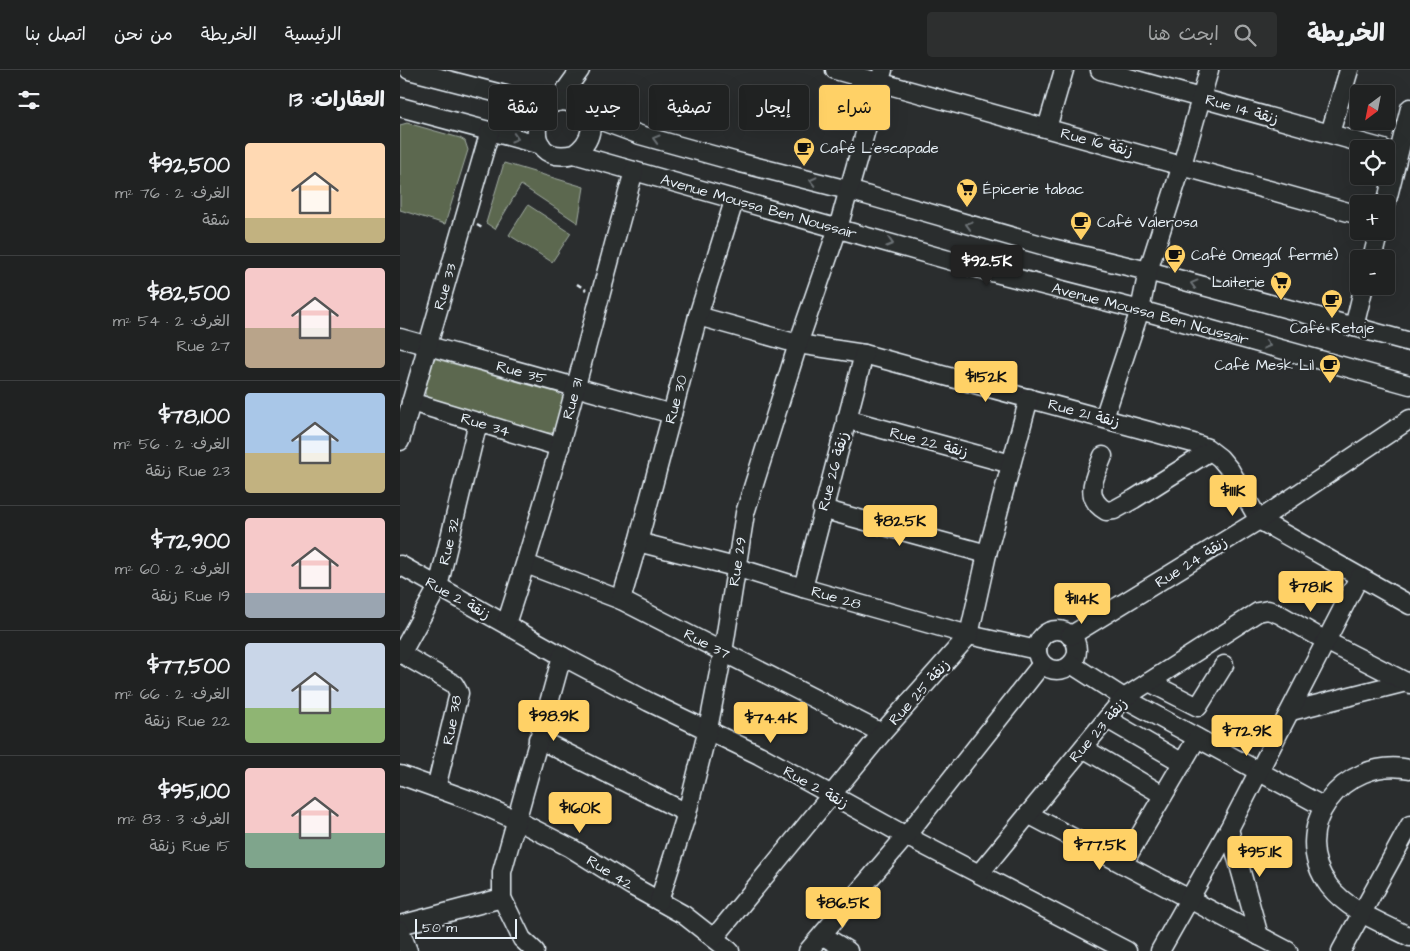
<!DOCTYPE html>
<html lang="ar">
<head>
<meta charset="utf-8">
<style>
	:root { --surface:#202222; --page:#2d2f2f; --text:#f1f3f6; --muted:#a2a4a5; --line:#3d3f40; --accent:#ffd166 }
	body { margin:0; font-family:"Architects Daughter","Playpen Sans Arabic",sans-serif; background:var(--page); color:var(--text); direction:rtl; height:100vh; display:flex; flex-direction:column; font-size:19px; white-space:nowrap }
	* { box-sizing:border-box; margin:0 }
	p { font-size:16px; color:var(--muted) }
	.icon { flex:none; width:28px; height:28px; fill:none; stroke:currentColor; stroke-width:2; stroke-linecap:round; stroke-linejoin:round }
	.map { position:relative; flex:1; overflow:hidden; direction:ltr }
	.drawer { display:flex; flex-direction:column; background:var(--surface); width:400px }
	.drawer>* { flex:none }
	.banner { position:absolute; left:15px; top:15px; width:475px; height:45px; direction:rtl; display:flex; gap:10px }
	.needle { width:32px; rotate:212deg }
	.fabs { position:absolute; left:950px; top:15px; display:grid; gap:10px }
	.fabs a { display:grid; place-items:center; width:45px; height:45px; border-radius:5px; background:var(--surface); box-shadow:0 5px 20px #0002,0 0 0 1px var(--line); font-size:25px }
	.scale { position:absolute; left:15px; bottom:12px; width:102px; box-sizing:border-box; padding-left:5px; border:2px solid #e8f1f8; border-top:0; font-size:14px; line-height:18px; white-space:nowrap; color:#e8f1f8; -webkit-text-stroke:4px #2a2d2e; paint-order:stroke }
	.price { position:absolute; translate:-50% -42px; padding:0 11px; border-radius:5px; background:var(--accent); color:#111; font-size:16px; line-height:32px; filter:drop-shadow(0 1px 2px #0008) }
	.price::after { content:''; position:absolute; left:50%; top:30px; width:15px; height:11px; margin-left:-8px; background:inherit; clip-path:polygon(0 0,100% 0,50% 100%) }
	.price.active { background:#222; color:#fff }
	ul { padding:0; list-style:none }
	li { display:flex; align-items:center; gap:15px; height:125px; padding:0 15px }
	li+li { border-top:1px solid var(--line) }
	li span { display:grid; place-items:center; flex:none; width:140px; height:100px; border-radius:5px; color:#555 }
	li>.icon { margin-inline-start:auto }
	span .icon { width:60px; height:60px; fill:#fffc; stroke-width:1 }
	li b { font-size:21px }
	h2 { display:flex; justify-content:space-between; align-items:center; height:60px; padding:0 15px; font-size:21px }
	.pill { padding:0 18px; border-radius:5px; background:var(--surface); box-shadow:0 5px 20px #0002,0 0 0 1px var(--line); font-size:18px; line-height:45px }
	.pill.active { background:var(--accent); color:#111 }
	header { display:flex; align-items:center; gap:30px; box-sizing:border-box; height:70px; padding:0 25px; background:var(--surface); border-bottom:1px solid var(--line) }
	header strong { font-size:24px }
	nav { display:flex; gap:28px; margin-inline-start:auto; font-size:18px }
	.search { width:350px; height:45px; background:var(--page); display:flex; align-items:center; gap:12px; box-sizing:border-box; padding:0 18px; border-radius:5px; color:var(--muted); font-size:19px }
	main { display:flex; flex:1; min-height:0 }
	.map>svg:first-child { display:block }
	.green { fill:#5c684f; stroke:#a2aca4 }
	.lines { fill:none; stroke-linecap:round; stroke-linejoin:round }
	.minor-casing { stroke:#e8f1f8; stroke-width:21 }
	.path { stroke:#e8f1f8; stroke-width:2.5; stroke-dasharray:5 4; stroke-linecap:butt }
	.minor { stroke:#2a2d2e; stroke-width:18 }
	.oneway { stroke:#6c7275 }
	.labels { text-anchor:middle; stroke-width:4.5; stroke-linejoin:round; paint-order:stroke }
	.street-label { font-size:15px; fill:#e8f1f8; stroke:#2a2d2e }
	.poi-label { font-size:15px; fill:#e8f1f8; stroke:#2a2d2e; text-anchor:start }
</style>
</head>
<body>
<header>
<strong>الخريطة</strong>
<div class="search"><svg class="icon" aria-label="search" viewBox="0 0 24 24"><circle cx="10" cy="10" r="6"/><path d="M15 15l6 6"/></svg>ابحث هنا</div>
<nav><a>الرئيسية</a><a>الخريطة</a><a>من نحن</a><a>اتصل بنا</a></nav>
</header>
<main>
<div class="map">
<svg width="1010" height="881" viewBox="0 0 1010 881">
	<rect width="100%" height="100%" fill="#2a2d2e"/>
	<filter id="ink" filterUnits="userSpaceOnUse"><feTurbulence type="fractalNoise" baseFrequency=".02" numOctaves="2"/><feDisplacementMap in="SourceGraphic" scale="10" xChannelSelector="R" yChannelSelector="G"/><feConvolveMatrix kernelMatrix="1 2 1 2 8 2 1 2 1" color-interpolation-filters="sRGB"/></filter>
	<g filter="url(#ink)">
		<path class="green" d="M7,53L60,68L65,71L68,80L45,154L0,140V55Z
			M104,93L184,117L178,153L121,115L95,159L86,153Z
			M128,135L171,163L152,192L109,165Z
			M36,289L158,323L163,327L165,331L155,361L151,363H146L34,331L27,328L24,319L32,290Z"/>
		<g class="lines">
			<g class="minor-casing">
				<g id="minor">
					<path d="M9,0L148,36"/>
					<path d="M435,0L959,145"/>
					<path d="M700,0L984,79"/>
					<path d="M157,32L180,0"/>
					<path d="M0,37L141,75"/>
					<path d="M188,46L240,65L341,93L448,120L652,178L748,201L1010,272"/>
					<path d="M647,58L664,0"/>
					<path d="M930,63L949,0"/>
					<path id="s1" d="M174,84C191,73 199,50 179,37C135,8 114,98 174,84L584,200L740,240L1010,315"/>
					<path d="M986,134L1010,38"/>
					<path d="M972,189L979,161"/>
					<path d="M298,246L398,274L464,284L793,373L807,378L820,388L830,400L859,450L1010,535"/>
					<path d="M954,257L964,216"/>
					<path id="s2" d="M0,268L272,344"/>
					<path id="s3" d="M11,332L160,377"/>
					<path d="M704,348L740,240L748,201L782,95L809,0"/>
					<path d="M446,349L611,394"/>
					<path id="s4" d="M0,371L90,61"/>
					<path d="M703,386C695,407 682,427 706,441L714,440L734,429L810,381"/>
					<path d="M422,439L587,484"/>
					<path id="s5" d="M238,472L335,497L403,518L569,565L637,580"/>
					<path id="s6" d="M126,494L221,530L482,663"/>
					<path d="M0,495L162,586L249,632L359,685L506,766L727,881"/>
					<path d="M403,518L464,284"/>
					<path id="s7" d="M221,530L238,472L298,246L334,131"/>
					<path id="s8" d="M106,554C155,405 192,252 234,101"/>
					<circle cx="657" cy="580" r="20"/>
					<path d="M670,566L859,450L1010,349"/>
					<path d="M0,583L54,614L59,623L36,718"/>
					<path id="s9" d="M1,584L38,517L78,352"/>
					<path d="M671,594L724,628L924,737"/>
					<path d="M749,612L798,637L824,595"/>
					<path d="M891,641L1006,612"/>
					<path d="M707,649L783,693"/>
					<path d="M138,669L287,743"/>
					<path d="M683,678L763,725"/>
					<path d="M1010,699C943,685 886,759 929,816C948,841 983,853 1010,867"/>
					<path id="s10" d="M0,705L75,732L116,750L171,778L232,816L284,845L330,881"/>
					<path d="M628,744L888,881"/>
					<path d="M829,759L859,866"/>
					<path d="M723,794L797,668"/>
					<path d="M579,804L724,628L858,542L868,540L879,544L926,571L1010,614"/>
					<path id="s11" d="M259,831L287,743L308,659L323,582L345,443L398,274L438,158L483,0"/>
					<path d="M0,855L102,828"/>
					<path d="M0,860L8,881"/>
					<path d="M422,865L448,881"/>
					<path d="M314,868L482,663L569,565L587,484L629,328"/>
					<path d="M135,881L122,869L102,828V802L162,586"/>
					<path d="M408,881L506,766L642,594"/>
					<path d="M760,881L829,759L959,507"/>
					<path d="M941,881L1010,755"/>
				</g>
			</g>
			<path class="path" d="M77,155L84,159
				M177,214L186,220"/>
			<use href="#minor" class="minor"/>
		</g>
		<defs><path id="oneway-chevron" d="M-2-3.5L2.5 0L-2 3.5" fill="none" stroke-width="1.6" stroke-linecap="round" stroke-linejoin="round" transform="scale(1.25)"/></defs>
		<g class="oneway">
			<use href="#oneway-chevron" transform="translate(115 68) rotate(16)"/>
			<use href="#oneway-chevron" transform="translate(256 69) rotate(-164)"/>
			<use href="#oneway-chevron" transform="translate(413 111) rotate(-166)"/>
			<use href="#oneway-chevron" transform="translate(569 155) rotate(-164)"/>
			<use href="#oneway-chevron" transform="translate(490 173) rotate(16)"/>
			<use href="#oneway-chevron" transform="translate(794 214) rotate(-165)"/>
			<use href="#oneway-chevron" transform="translate(867 275) rotate(16)"/>
		</g>
	</g>
	<defs>
		<g id="cafe-pin" transform="scale(1.125)"><path d="M0 17L-7.5 6A9.5 9.5 0 1 1 7.5 6Z" fill="#ffd166" stroke="#2a2d2e"/><path d="M-5.5-4.5H6V0H3Q3 3.5 0 3.5H-2.5Q-5.5 3.5-5.5 0ZM3-3.2v2h1.7v-2ZM-6 4.5H4V6H-6Z" fill="#111"/></g>
		<g id="supermarket-pin" transform="scale(1.125)"><path d="M0 17L-7.5 6A9.5 9.5 0 1 1 7.5 6Z" fill="#ffd166" stroke="#2a2d2e"/><path d="M-6-5.5h2.5l.6 2H6L4.5 2H-2.5L-4.4-4H-6ZM-1.5 3.2a1.3 1.3 0 1 0 .1 0ZM3 3.2a1.3 1.3 0 1 0 .1 0Z" fill="#111"/></g>
	</defs>
	<g fill-rule="evenodd">
		<use href="#cafe-pin" x="404" y="78"/>
		<use href="#supermarket-pin" x="567" y="119"/>
		<use href="#cafe-pin" x="681" y="152"/>
		<use href="#cafe-pin" x="775" y="185"/>
		<use href="#supermarket-pin" x="881" y="212"/>
		<use href="#cafe-pin" x="932" y="230"/>
		<use href="#cafe-pin" x="930" y="295"/>
	</g>
	<g class="labels">
		<g class="street-label">
			<text transform="translate(842 39) rotate(16)" y="5">Rue 14 زنقة</text>
			<text transform="translate(697 72) rotate(15)" y="5">Rue 16 زنقة</text>
			<text dy="5" stroke="none"><textPath href="#s1" startOffset="362">Avenue Moussa Ben Noussair</textPath></text>
			<text dy="5" stroke="none"><textPath href="#s4" startOffset="161">Rue 33</textPath></text>
			<text dy="5" stroke="none"><textPath href="#s1" startOffset="768">Avenue Moussa Ben Noussair</textPath></text>
			<text dy="5" stroke="none"><textPath href="#s2" startOffset="126">Rue 35</textPath></text>
			<text dy="5" stroke="none"><textPath href="#s8" startOffset="235">Rue 31</textPath></text>
			<text dy="5" stroke="none"><textPath href="#s7" startOffset="208">Rue 30</textPath></text>
			<text transform="translate(684 343) rotate(15)" y="5">Rue 21 زنقة</text>
			<text dy="5" stroke="none"><textPath href="#s3" startOffset="78">Rue 34</textPath></text>
			<text transform="translate(529 372) rotate(15)" y="5">Rue 22 زنقة</text>
			<text transform="translate(433 401) rotate(-75)" y="5">Rue 26 زنقة</text>
			<text dy="5" stroke="none"><textPath href="#s9" startOffset="124">Rue 32</textPath></text>
			<text dy="5" stroke="none"><textPath href="#s11" startOffset="349">Rue 29</textPath></text>
			<text transform="translate(791 492) rotate(-32)" y="5">Rue 24 زنقة</text>
			<text transform="translate(58 528) rotate(29)" y="5">Rue 2 زنقة</text>
			<text dy="5" stroke="none"><textPath href="#s5" startOffset="206">Rue 28</textPath></text>
			<text dy="5" stroke="none"><textPath href="#s6" startOffset="198">Rue 37</textPath></text>
			<text transform="translate(519 622) rotate(-48)" y="5">Rue 25 زنقة</text>
			<text transform="translate(52 650) rotate(-79)" y="5">Rue 38</text>
			<text transform="translate(698 660) rotate(-49)" y="5">Rue 23 زنقة</text>
			<text transform="translate(416 717) rotate(29)" y="5">Rue 2 زنقة</text>
			<text dy="5" stroke="none"><textPath href="#s10" startOffset="232">Rue 42</textPath></text>
		</g>
		<g class="poi-label">
			<text x="420" y="83">Café L'escapade</text>
			<text x="583" y="124">Épicerie tabac</text>
			<text x="697" y="157">Café Valerosa</text>
			<text x="791" y="190">Café Omega( fermé)</text>
			<text x="865" y="217" text-anchor="end">Laiterie</text>
			<text x="932" y="263" text-anchor="middle">Café Retaje</text>
			<text x="914" y="300" text-anchor="end">Café Mesk Lil</text>
		</g>
	</g>
</svg>
<div class="fabs">
<a><svg class="needle" viewBox="-14 -14 28 28"><path d="M0-13l5 13h-10z" fill="#e53935"/><path d="M0 13l5-13h-10z" fill="#a2a4a5"/></svg></a>
<a><svg class="icon" aria-label="locate" viewBox="0 0 24 24"><circle cx="12" cy="12" r="6"/><path d="M12 2v4M12 18v4M2 12h4M18 12h4"/></svg></a>
<a>+</a>
<a>−</a>
</div>
<div class="scale">50 m</div>
<b class="price active" style="left:587px;top:217px">$92.5K</b>
<b class="price" style="left:586px;top:333px">$152K</b>
<b class="price" style="left:833px;top:447px">$111K</b>
<b class="price" style="left:500px;top:477px">$82.5K</b>
<b class="price" style="left:911px;top:543px">$78.1K</b>
<b class="price" style="left:682px;top:555px">$114K</b>
<b class="price" style="left:154px;top:672px">$98.9K</b>
<b class="price" style="left:371px;top:674px">$74.4K</b>
<b class="price" style="left:847px;top:687px">$72.9K</b>
<b class="price" style="left:180px;top:764px">$160K</b>
<b class="price" style="left:700px;top:801px">$77.5K</b>
<b class="price" style="left:860px;top:808px">$95.1K</b>
<b class="price" style="left:443px;top:859px">$86.5K</b>
<div class="banner">
<a class="pill active">شراء</a>
<a class="pill">إيجار</a>
<a class="pill">تصفية</a>
<a class="pill">جديد</a>
<a class="pill">شقة</a>
</div>
</div>
<section class="drawer">
<h2>العقارات: 13<svg class="icon" aria-label="filters" viewBox="0 0 24 24"><path d="M4 7h16M4 17h16"/><circle cx="9" cy="7" r="2"/><circle cx="15" cy="17" r="2"/></svg></h2>
<ul>
<li><span style="background:linear-gradient(#ffd9b3 75%,#c2b280 0)"><svg class="icon" aria-label="home" viewBox="0 0 24 24"><path d="M3 11l9-7 9 7M6 9v11h12V9"/></svg></span><div><b>$92,500</b><p>الغرف: 2 · 76 m²</p><p>شقة</p></div></li>
<li><span style="background:linear-gradient(#f6c9c9 60%,#b9a48a 0)"><svg class="icon" aria-label="home" viewBox="0 0 24 24"><path d="M3 11l9-7 9 7M6 9v11h12V9"/></svg></span><div><b>$82,500</b><p>الغرف: 2 · 54 m²</p><p>Rue 27</p></div></li>
<li><span style="background:linear-gradient(#a9c7e8 60%,#c2b280 0)"><svg class="icon" aria-label="home" viewBox="0 0 24 24"><path d="M3 11l9-7 9 7M6 9v11h12V9"/></svg></span><div><b>$78,100</b><p>الغرف: 2 · 56 m²</p><p>Rue 23 زنقة</p></div></li>
<li><span style="background:linear-gradient(#f6c9c9 75%,#9aa5b1 0)"><svg class="icon" aria-label="home" viewBox="0 0 24 24"><path d="M3 11l9-7 9 7M6 9v11h12V9"/></svg></span><div><b>$72,900</b><p>الغرف: 2 · 60 m²</p><p>Rue 19 زنقة</p></div></li>
<li><span style="background:linear-gradient(#c9d6e8 65%,#8fb573 0)"><svg class="icon" aria-label="home" viewBox="0 0 24 24"><path d="M3 11l9-7 9 7M6 9v11h12V9"/></svg></span><div><b>$77,500</b><p>الغرف: 2 · 66 m²</p><p>Rue 22 زنقة</p></div></li>
<li><span style="background:linear-gradient(#f6c9c9 65%,#7fa58c 0)"><svg class="icon" aria-label="home" viewBox="0 0 24 24"><path d="M3 11l9-7 9 7M6 9v11h12V9"/></svg></span><div><b>$95,100</b><p>الغرف: 3 · 83 m²</p><p>Rue 15 زنقة</p></div></li>
</ul>
</section>
</main>
</body>
</html>
